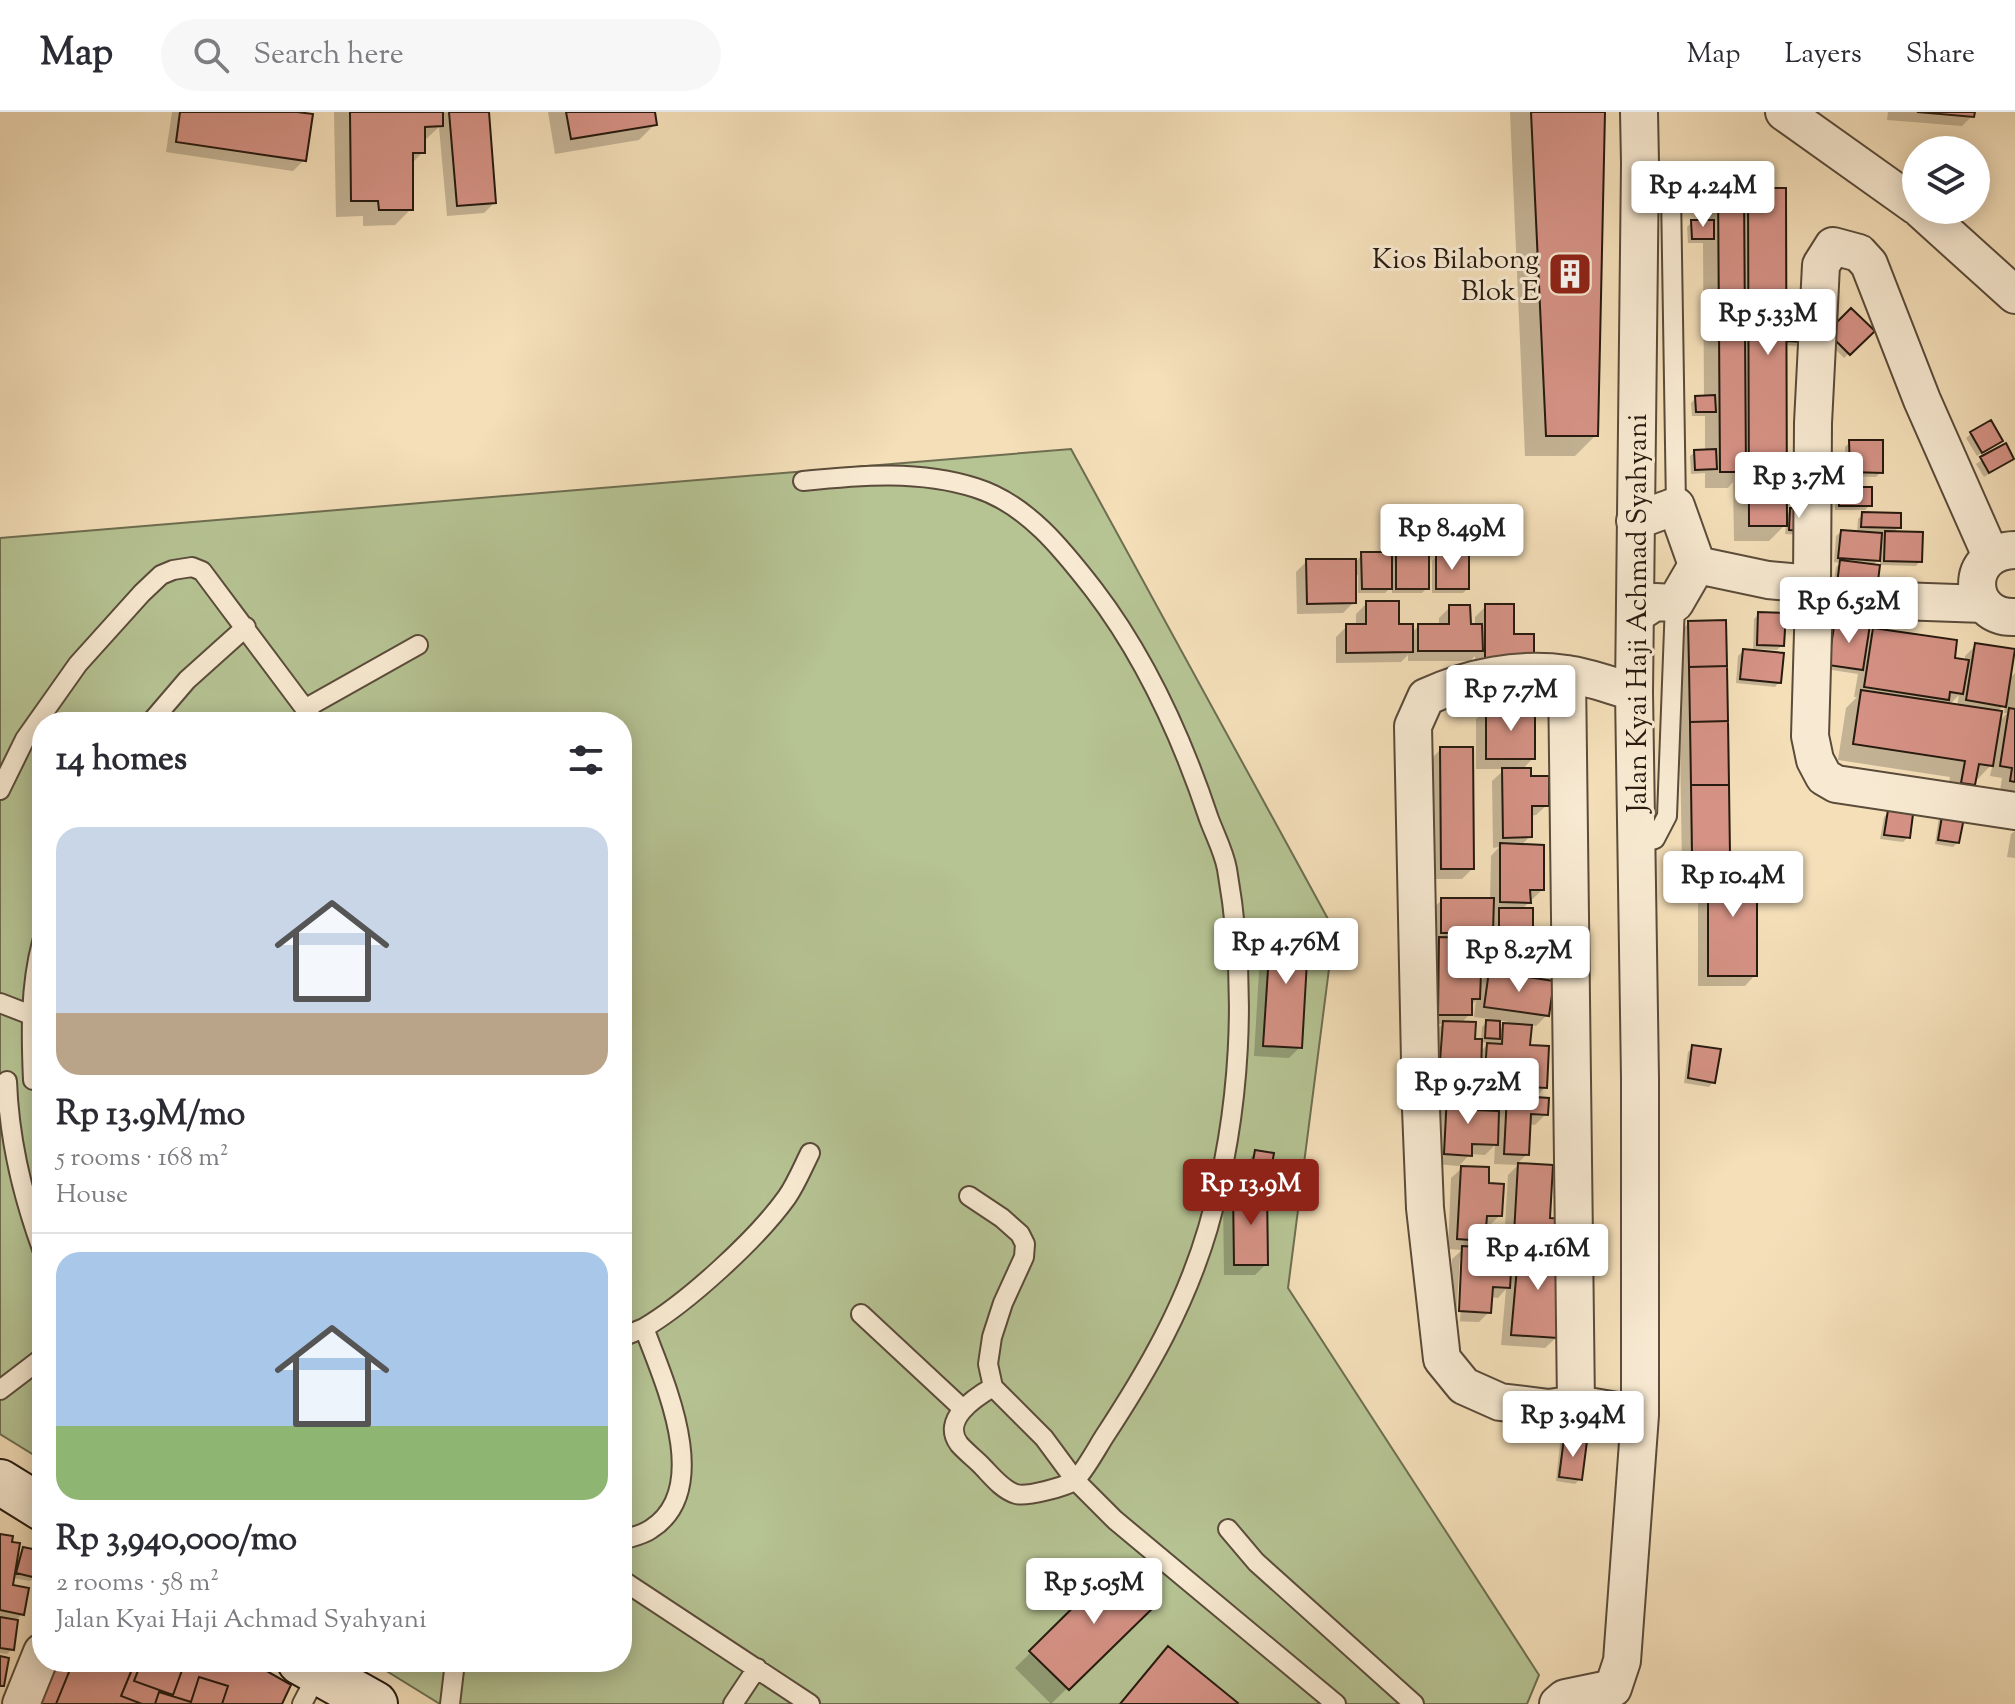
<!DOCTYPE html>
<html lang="en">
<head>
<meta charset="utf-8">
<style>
	:root { --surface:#fff; --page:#f7f7f7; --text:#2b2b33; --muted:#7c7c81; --line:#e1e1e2; --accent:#8f2418 }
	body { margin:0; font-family:"Sorts Mill Goudy",serif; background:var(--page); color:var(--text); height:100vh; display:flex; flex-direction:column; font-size:30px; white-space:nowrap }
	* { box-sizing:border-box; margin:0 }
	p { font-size:26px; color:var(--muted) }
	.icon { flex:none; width:44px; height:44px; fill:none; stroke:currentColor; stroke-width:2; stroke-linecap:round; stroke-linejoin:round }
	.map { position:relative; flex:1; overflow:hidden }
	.details { position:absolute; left:32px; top:600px; width:600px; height:960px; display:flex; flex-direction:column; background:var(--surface); border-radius:32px; box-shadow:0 4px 20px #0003 }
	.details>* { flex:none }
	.tools { position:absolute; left:1902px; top:24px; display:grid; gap:16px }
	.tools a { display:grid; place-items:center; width:88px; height:88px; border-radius:50%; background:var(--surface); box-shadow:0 4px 20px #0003; font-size:40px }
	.price { position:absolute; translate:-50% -68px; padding:0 18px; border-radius:8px; background:#fff; color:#222; font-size:26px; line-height:52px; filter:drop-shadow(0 2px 4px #0008) }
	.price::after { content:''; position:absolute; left:50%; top:48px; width:24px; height:18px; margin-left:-12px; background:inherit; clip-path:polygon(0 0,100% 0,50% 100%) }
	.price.active { background:var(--accent); color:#fff }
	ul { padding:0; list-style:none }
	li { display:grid; align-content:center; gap:16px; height:424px; padding:0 24px }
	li+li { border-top:2px solid var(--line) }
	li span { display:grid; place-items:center; height:248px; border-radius:24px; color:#555 }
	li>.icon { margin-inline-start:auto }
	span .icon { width:144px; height:144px; fill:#fffc; stroke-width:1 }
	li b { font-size:34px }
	h2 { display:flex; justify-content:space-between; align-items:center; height:96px; padding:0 24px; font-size:34px }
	header { display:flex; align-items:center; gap:48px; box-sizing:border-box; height:112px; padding:0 40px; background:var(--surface); border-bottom:2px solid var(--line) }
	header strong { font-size:38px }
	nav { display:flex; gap:44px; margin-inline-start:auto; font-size:28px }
	.search { width:560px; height:72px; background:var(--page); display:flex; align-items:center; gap:20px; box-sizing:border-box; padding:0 28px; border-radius:44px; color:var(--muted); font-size:30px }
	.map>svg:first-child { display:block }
	.green { fill:#b6c393; stroke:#6e6e51; stroke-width:2 }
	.shadow { fill:#0003; fill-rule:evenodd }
	.building { fill:#d59285; stroke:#261a0f; stroke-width:2 }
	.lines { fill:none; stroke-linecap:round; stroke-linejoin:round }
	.lane-casing { stroke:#5a4b3a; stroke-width:22 }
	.street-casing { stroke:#5a4b3a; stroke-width:40 }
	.secondary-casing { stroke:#261a0f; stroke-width:48 }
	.lane { stroke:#f8ead2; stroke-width:18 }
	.street { stroke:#f8ead2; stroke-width:36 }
	.secondary { stroke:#f8ead2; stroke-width:44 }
	.labels { text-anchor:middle; stroke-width:6; stroke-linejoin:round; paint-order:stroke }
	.poi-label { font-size:28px; fill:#261a0f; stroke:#f8ead2; text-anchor:end }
	.street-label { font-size:28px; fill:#261a0f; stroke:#f8ead2 }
</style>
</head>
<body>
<header>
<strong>Map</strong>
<div class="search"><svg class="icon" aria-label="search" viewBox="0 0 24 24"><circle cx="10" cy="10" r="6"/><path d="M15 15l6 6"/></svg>Search here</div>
<nav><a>Map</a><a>Layers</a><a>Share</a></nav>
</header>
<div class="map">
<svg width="2015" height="1592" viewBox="0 0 2015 1592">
	<rect width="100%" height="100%" fill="#f4dfb9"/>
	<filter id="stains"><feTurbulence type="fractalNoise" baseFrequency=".0025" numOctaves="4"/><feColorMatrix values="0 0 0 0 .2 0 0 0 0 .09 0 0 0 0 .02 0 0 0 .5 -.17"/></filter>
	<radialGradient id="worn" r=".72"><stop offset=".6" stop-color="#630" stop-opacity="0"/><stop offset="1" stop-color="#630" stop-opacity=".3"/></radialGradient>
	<path class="green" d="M1071,337L1334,818L1288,1176L1539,1563L1527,1592H440L372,1550H622V610H42V1348L0,1322V426Z"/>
	<path class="shadow" d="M172,0H283L304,48L293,59L166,40Z
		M334,0H487L494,91L484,101L447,104L439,15L423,30V40L411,52V97L395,113L363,114V104L336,105Z
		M548,0H653L655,12L639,28L555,42Z
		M1510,0H1603L1596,323L1575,344H1525Z
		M1888,0H1973L1972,4L1962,14L1887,8Z
		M1719,78L1742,84L1749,78L1784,221L1789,216L1801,229L1796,234L1785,233V404L1791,398L1803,423L1785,422L1786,412L1769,429H1734L1733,370L1728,376H1705V361L1691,362L1690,344L1695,340L1705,339V304H1692L1691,291L1696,286H1704L1703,131H1688L1687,115L1692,110H1703V94Z
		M1872,219L1844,246L1824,226Z
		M1971,322L2001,328L1977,344L1966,326Z
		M1850,330L1881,360L1876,365L1846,364L1845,335Z
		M2005,334L2012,347L1984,365L1976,352Z
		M1840,377L1870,393L1865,398H1835V382Z
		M1863,402L1899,415L1893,421L1920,449L1916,454L1880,453V446L1872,454L1833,476L1836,455L1840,451L1834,450L1836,424L1841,420L1857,421L1858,407Z
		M1397,440L1427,476L1422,481H1392V474L1385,481H1358V463H1354V490L1343,501L1297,502L1296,460L1307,449H1357L1362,442L1390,447Z
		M1437,444L1468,476L1463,481H1432V449Z
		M1367,491L1397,514L1411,521L1419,514H1439V506L1450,495L1469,514H1475V505L1486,494L1512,524L1532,541L1475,559V544L1470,549H1408V543L1401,550L1336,551V525L1347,514H1356V502Z
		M1759,502L1782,533L1777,538L1756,537V540L1779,570L1775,575L1736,571L1738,544L1743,539L1753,540L1754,507Z
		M1836,510L1866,526L1874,518L1952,547L1965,549V544L1976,533L2008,568L2015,561V681L2000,679L2002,666L1990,664L1993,651L1957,689L1946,687L1950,665L1838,648L1846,596L1857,585H1854L1858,562L1825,557L1831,514ZM1959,583L1957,594L1949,593ZM2005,592L2004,601H2007L1998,611L1997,600Z
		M1689,511L1728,742L1719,752L1755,863L1745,874H1698V762L1707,753H1682L1678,521Z
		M1487,597L1533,646L1522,658L1547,693L1536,703L1530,704V724L1521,734L1542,778L1521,798L1531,857L1522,866L1547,903L1536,914L1530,913L1528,935L1545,975L1534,987L1546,1002L1535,1013L1528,1012L1527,1042L1516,1053L1551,1055L1548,1108L1564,1121L1553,1131H1541L1535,1136L1556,1226L1545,1236L1501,1233L1506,1177L1498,1186L1490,1185L1489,1200L1479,1210L1449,1209L1452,1147L1462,1138L1448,1137L1451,1066L1462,1056L1487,1072L1500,1103L1489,1114H1484V1128L1474,1137L1492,1144L1510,1145L1522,1133L1504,1132L1508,1063L1518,1053L1494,1052L1495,1033L1485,1043L1470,1042L1459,1054L1435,1052L1438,995L1445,987L1429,986L1433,922L1442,912H1428L1429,838L1436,830H1431V798L1442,788H1490L1491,744L1499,735L1493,736L1492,669L1505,657H1476V607ZM1489,823V862L1478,872L1470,862V831H1481ZM1476,888L1474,905L1490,907L1482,915L1481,929L1473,930L1460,912L1470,902V895ZM1499,908L1508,910L1498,919ZM1480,930L1489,931L1480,940ZM1475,965L1474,982L1491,983L1490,987L1504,988L1497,995V1001L1473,1000L1463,985L1470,978L1471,969ZM1460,1145H1464L1460,1209H1456Z
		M1441,637L1472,757L1462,767H1431L1430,648Z
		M1944,700L1958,730L1953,735L1935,732L1939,705Z
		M1888,701L1908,725L1903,730L1880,727L1884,705Z
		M2015,719V746L2007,745L2011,722Z
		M1272,814L1300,935L1289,946L1254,944L1261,825Z
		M1693,935L1713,970L1709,975L1684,971L1688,940Z
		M1256,1040L1267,1068L1262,1073L1246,1069L1251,1045Z
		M1234,1079L1266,1152L1255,1163H1224L1223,1089Z
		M1565,1328L1580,1367L1575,1372L1556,1369L1560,1332Z
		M0,1424L16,1445L23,1437L35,1465L30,1469L12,1466L11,1475L22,1502L16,1508L12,1537L7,1542L0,1541Z
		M1119,1453L1156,1490L1051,1592L1015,1556Z"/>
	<path class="building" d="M180,0H297L313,2L306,49L176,30Z
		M350,0H443V14L425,15V41H413V98H379L378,89H351Z
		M449,0H489L496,91L457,94Z
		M566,0H655L657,13L571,27Z
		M1531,0H1605L1598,324H1546Z
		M1917,0H1975L1974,5Z
		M1718,76H1744L1746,360H1720Z
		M1748,76H1786L1787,414H1749Z
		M1691,108H1714V127H1692Z
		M1851,196L1875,219L1850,243L1827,220Z
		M1788,214L1804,215L1803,230L1787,229Z
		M1715,283L1716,300H1696L1695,284Z
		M1991,308L2003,329L1982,341L1970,320Z
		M1849,328H1883V361L1850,360Z
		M2006,331L2014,347L1989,361L1980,345Z
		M1716,337L1717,357L1695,358L1694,338Z
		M1839,375H1872V394H1839Z
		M1790,396L1809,397V419L1789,418Z
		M1862,400L1901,401V416L1861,415Z
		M1841,418L1882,421L1880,449L1838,446Z
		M1885,419L1923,420L1922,450L1884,449Z
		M1396,438H1429V477H1396Z
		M1361,440H1392V477H1362Z
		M1436,442H1469V477H1436Z
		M1306,447H1356V491L1307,492Z
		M1840,448L1880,453L1877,477L1837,472Z
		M1366,489H1399V512H1413V540L1346,541V512H1366Z
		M1485,492H1514V522H1534V542H1515V549L1485,550Z
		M1449,493H1470L1471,512H1482L1483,539H1418V512H1449Z
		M1758,500L1786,501L1784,534L1757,533Z
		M1726,508L1727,554L1689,555L1688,509Z
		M1835,508L1870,513L1863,558L1828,553Z
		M1873,516L1957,528L1955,546L1969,548L1963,582L1950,580L1949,588L1864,575Z
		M1975,531L2015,537L2006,595L1966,588Z
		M1743,537L1784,541L1781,571L1740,567Z
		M1727,554L1728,609L1690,610L1689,555Z
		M1861,578L2002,599L1993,654L1979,652L1975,673L1961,671L1965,649L1853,632Z
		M1535,594V647H1486V595Z
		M2009,596L2015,597V670L2010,669L2012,656L2000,654Z
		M1728,609L1729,673H1691L1690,610Z
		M1440,635H1473L1474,757H1441Z
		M1502,656H1531V664H1549V694H1532V725L1503,726Z
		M1691,673H1729L1730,743H1692Z
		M1888,698L1913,702L1910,726L1884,723Z
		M1943,698L1965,701L1959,731L1938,728Z
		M1500,731L1544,733V778H1530L1531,791L1500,790Z
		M1757,749V864H1708V750Z
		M1441,786H1494L1493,821H1441Z
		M1499,796H1533V858H1499Z
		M1271,812L1309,814L1302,936L1263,934Z
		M1439,825L1472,826V860H1481L1480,887H1472V903H1438Z
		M1489,859L1554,869L1549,904L1484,895Z
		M1486,908L1500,909V927L1485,926Z
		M1443,909L1476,910L1475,927H1482L1481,962L1473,961L1472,978L1438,976Z
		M1503,911L1532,913L1530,933L1549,934L1547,976L1528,975V979L1500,977V973L1484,972L1487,931L1502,932Z
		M1692,933L1721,937L1715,971L1688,966Z
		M1447,982L1475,984V998L1499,999L1498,1033L1472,1032V1044L1444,1042Z
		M1507,983L1549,986L1548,1003L1531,1002L1529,1043L1504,1042Z
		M1255,1038L1274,1041L1269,1069L1250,1065Z
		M1518,1051L1553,1053L1550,1106L1567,1107L1566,1122L1550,1121V1124L1514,1122Z
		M1461,1054L1489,1055V1071L1504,1072L1502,1104H1487L1485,1129L1457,1127Z
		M1267,1076L1268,1153H1234L1233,1077Z
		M1519,1133L1566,1137L1558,1226L1511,1223Z
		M1462,1134L1495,1136V1142L1512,1143L1510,1176L1493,1175L1491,1201L1459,1199Z
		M1564,1326L1587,1329L1582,1368L1559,1365Z
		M0,1422L13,1424L12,1430L20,1431L13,1473L29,1476L24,1503L0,1498Z
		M23,1435L42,1439L37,1466L16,1461Z
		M1119,1450L1159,1490L1069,1578L1029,1539Z
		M0,1505L18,1508L14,1538L0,1536Z
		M1168,1534L1238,1591L1237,1592H1120Z
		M0,1544L9,1546L4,1574H0Z
		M58,1550H251L291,1573L282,1592H40Z
		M73,1550H122L133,1555L121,1584L142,1592H56Z
		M138,1550H185L173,1583L134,1569L141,1551Z
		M199,1565L228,1574L222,1592H155L159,1580L191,1590Z"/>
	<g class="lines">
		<g class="lane-casing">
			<path id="lane" d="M1640,51L1663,65L1671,81L1676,394
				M803,369C861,363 920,358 976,376C1027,392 1063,438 1094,478C1146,546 1182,626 1209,707C1215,723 1224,740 1227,757C1248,876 1241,1000 1208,1116C1185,1194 1148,1258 1104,1325C1097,1336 1083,1362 1074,1369C1064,1375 1027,1385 1016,1382C1002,1378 990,1362 981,1353C974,1346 965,1339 959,1332C941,1308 974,1286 993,1275
				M306,596L418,533
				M151,610L187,568L246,515
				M0,678L25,627L78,552L142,481L161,463L173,458L192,455L202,459L315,610
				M1636,732L1655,727L1667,704L1675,491
				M0,891L31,903
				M33,968C31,922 30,875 42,830
				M7,969C9,1028 22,1082 42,1137
				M969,1084L1002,1106L1020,1122L1025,1132L1024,1145L1003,1191L992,1225L988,1252L993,1275L1044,1326L1075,1368L1115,1408L1336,1592
				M861,1202L963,1297
				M622,1225L644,1216
				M0,1278L42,1246
				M1228,1417L1256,1450L1414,1592
				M622,1428C631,1425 643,1423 651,1417C714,1377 664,1269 644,1216C688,1190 757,1127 787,1085C796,1072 803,1055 810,1041
				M622,1468L810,1592
				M302,1592L318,1561
				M450,1592L455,1550
				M733,1592L757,1556"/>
		</g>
		<g class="street-casing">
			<path id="street" d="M1784,0L1916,94
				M1921,98L2015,183
				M1635,409L1676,394L1697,453L1675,491L1655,490L1635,503
				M2015,438C1963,439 1966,507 2015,505
				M1991,444L1922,288L1869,152L1859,141L1833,134L1821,153L1813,311L1812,472L1814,486L1810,624L1815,648L1824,665L1836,672L2015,699
				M1697,453L1768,468L1812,472
				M1814,486L1984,492
				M1567,562L1576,1292
				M1634,580C1612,574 1589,565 1567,562C1519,555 1469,565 1426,585L1413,614L1421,997L1425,1096L1442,1247L1464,1274L1500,1290L1549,1296L1576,1292L1640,1303
				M21,1592L42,1540
				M1558,1592L1565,1586L1613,1576L1622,1549L1640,1303V966L1634,580L1640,51L1639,0"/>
		</g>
		<g class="secondary-casing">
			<path id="secondary" d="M0,1370L42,1396
				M300,1550L375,1592"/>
		</g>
		<use href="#lane" class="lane"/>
		<use href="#street" class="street"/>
		<use href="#secondary" class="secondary"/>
	</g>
	<defs>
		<g id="building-square" transform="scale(2.3)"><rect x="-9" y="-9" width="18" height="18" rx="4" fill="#8f2418" stroke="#f8ead2"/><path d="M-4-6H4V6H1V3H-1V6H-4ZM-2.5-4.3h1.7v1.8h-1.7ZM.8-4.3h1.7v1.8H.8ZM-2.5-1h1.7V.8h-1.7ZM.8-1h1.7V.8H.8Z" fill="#fff"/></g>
	</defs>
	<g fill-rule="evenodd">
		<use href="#building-square" x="1570" y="162"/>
	</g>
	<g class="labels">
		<g class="poi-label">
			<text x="1539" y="156">Kios Bilabong<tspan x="1539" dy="32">Blok E</tspan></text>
		</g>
		<g class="street-label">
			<text transform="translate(1636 501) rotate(-90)" y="10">Jalan Kyai Haji Achmad Syahyani</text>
		</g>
	</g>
	<rect width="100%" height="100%" filter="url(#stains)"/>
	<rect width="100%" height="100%" fill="url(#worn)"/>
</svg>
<div class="tools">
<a><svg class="icon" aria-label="layers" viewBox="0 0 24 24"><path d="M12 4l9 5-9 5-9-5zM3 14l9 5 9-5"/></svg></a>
</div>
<b class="price" style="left:1703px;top:117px">Rp 4.24M</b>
<b class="price" style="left:1768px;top:245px">Rp 5.33M</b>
<b class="price" style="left:1799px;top:408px">Rp 3.7M</b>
<b class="price" style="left:1452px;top:460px">Rp 8.49M</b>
<b class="price" style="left:1849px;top:533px">Rp 6.52M</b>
<b class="price" style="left:1511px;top:621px">Rp 7.7M</b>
<b class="price" style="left:1733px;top:807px">Rp 10.4M</b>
<b class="price" style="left:1286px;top:874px">Rp 4.76M</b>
<b class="price" style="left:1519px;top:882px">Rp 8.27M</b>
<b class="price" style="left:1468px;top:1014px">Rp 9.72M</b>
<b class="price active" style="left:1251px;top:1115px">Rp 13.9M</b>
<b class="price" style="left:1538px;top:1180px">Rp 4.16M</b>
<b class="price" style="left:1573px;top:1347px">Rp 3.94M</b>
<b class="price" style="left:1094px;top:1514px">Rp 5.05M</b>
<section class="details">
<h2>14 homes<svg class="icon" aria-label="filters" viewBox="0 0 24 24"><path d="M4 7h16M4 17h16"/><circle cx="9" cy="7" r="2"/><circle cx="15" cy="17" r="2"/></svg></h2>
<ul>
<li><span style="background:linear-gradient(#c9d6e8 75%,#b9a48a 0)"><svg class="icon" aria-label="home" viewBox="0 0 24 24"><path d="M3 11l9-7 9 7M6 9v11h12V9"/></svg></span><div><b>Rp 13.9M/mo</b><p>5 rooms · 168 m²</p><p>House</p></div></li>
<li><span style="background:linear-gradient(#a9c7e8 70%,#8fb573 0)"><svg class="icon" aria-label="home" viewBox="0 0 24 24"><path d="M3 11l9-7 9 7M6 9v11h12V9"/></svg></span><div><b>Rp 3,940,000/mo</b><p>2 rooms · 58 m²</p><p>Jalan Kyai Haji Achmad Syahyani</p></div></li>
</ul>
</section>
</div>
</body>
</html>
